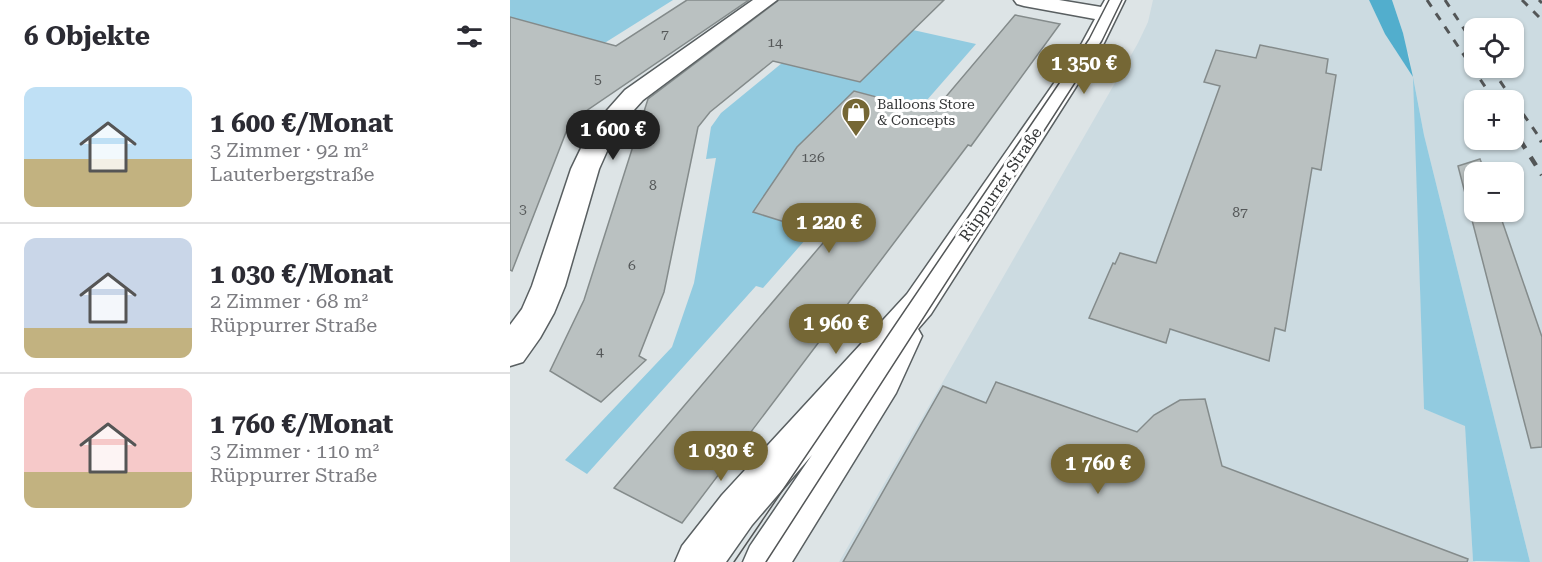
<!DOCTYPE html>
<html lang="de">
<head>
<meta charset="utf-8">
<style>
	:root { --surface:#fff; --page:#f7f7f7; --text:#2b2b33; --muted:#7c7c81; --line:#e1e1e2; --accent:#756735 }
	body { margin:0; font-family:"Roboto Serif",serif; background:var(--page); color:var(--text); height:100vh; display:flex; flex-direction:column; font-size:22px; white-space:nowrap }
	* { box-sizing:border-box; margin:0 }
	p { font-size:20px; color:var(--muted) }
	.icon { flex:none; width:33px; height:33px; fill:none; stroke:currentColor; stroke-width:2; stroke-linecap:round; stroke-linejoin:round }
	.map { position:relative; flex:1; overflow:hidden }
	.details { display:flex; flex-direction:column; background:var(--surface); width:510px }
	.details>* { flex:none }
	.tools { position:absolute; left:954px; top:18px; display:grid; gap:12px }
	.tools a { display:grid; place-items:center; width:60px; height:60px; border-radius:12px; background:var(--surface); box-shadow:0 2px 4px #0004; font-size:30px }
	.price { position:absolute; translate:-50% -51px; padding:0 14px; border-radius:21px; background:var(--accent); color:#fff; font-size:20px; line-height:39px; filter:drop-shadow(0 2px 3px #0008) }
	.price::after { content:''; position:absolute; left:50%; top:36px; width:18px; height:14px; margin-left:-9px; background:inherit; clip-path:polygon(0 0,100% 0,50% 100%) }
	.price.current { background:#222; color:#fff }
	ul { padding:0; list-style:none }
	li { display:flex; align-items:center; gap:18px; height:150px; padding:0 24px }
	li+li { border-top:2px solid var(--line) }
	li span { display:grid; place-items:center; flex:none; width:168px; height:120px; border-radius:12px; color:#555 }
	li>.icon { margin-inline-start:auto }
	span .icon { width:72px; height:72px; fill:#fffc; stroke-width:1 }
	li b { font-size:26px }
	h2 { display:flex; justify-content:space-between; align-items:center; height:72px; padding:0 24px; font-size:26px }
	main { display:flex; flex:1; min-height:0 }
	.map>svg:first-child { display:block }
	.built { fill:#ccdbe1; fill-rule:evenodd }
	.green { fill:#92cbe0 }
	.forest { fill:#52aecd }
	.building { fill:#bac1c1; stroke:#848b8b; stroke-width:1.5 }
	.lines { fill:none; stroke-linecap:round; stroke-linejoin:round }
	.minor-casing { stroke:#595f61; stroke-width:3 }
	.minor { fill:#fff; fill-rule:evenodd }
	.tram { stroke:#535657; stroke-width:1.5 }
	.rail-far1 { stroke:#535657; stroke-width:3; stroke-dasharray:8 8; stroke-linecap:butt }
	.rail { stroke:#535657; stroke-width:4.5; stroke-dasharray:10 10; stroke-linecap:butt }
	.labels { text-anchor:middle; stroke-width:6; stroke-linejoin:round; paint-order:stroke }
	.number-label { font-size:14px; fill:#555859 }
	.far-poi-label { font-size:14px; fill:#333536; stroke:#fff; text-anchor:start }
	.street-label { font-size:16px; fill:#333536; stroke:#fff }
</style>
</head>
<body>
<main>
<section class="details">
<h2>6 Objekte<svg class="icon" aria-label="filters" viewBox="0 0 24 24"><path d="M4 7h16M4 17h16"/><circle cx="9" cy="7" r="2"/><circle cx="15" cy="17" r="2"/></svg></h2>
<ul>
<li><span style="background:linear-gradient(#bfe0f5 60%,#c2b280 0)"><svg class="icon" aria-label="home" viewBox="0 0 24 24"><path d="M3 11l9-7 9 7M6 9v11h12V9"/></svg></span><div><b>1 600 €/Monat</b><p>3 Zimmer · 92 m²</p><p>Lauterbergstraße</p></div></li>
<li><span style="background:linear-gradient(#c9d6e8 75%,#c2b280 0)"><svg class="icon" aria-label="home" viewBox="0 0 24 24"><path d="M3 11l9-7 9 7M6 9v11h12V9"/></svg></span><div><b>1 030 €/Monat</b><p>2 Zimmer · 68 m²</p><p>Rüppurrer Straße</p></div></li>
<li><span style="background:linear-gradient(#f6c9c9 70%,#c2b280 0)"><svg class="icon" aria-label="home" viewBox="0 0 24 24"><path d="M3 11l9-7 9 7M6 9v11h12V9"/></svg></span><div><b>1 760 €/Monat</b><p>3 Zimmer · 110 m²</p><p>Rüppurrer Straße</p></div></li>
</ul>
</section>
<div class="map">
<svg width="1032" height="562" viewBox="0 0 1032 562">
	<rect width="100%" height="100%" fill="#dde4e6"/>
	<path class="built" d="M643,0H859L875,34L902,75L899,55L895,49L893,33L882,0H1032V562H1020L914,135L904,82L914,409L955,425L963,560L966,562H329L628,43L638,22ZM964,28H1004V68H964ZM964,100H1004V140H964ZM964,172H1004V212H964Z"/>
	<path class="green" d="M0,0H163L93,44L10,20L0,25Z
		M403,30L466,44L410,108L344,91L287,147L245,212L303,231L253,288L246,286L77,474L55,460L162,347L184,283L206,158L196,159L201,127L211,113L272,63L350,82Z
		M903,77L914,135L1020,562L963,561L955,426L914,409Z"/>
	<path class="forest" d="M859,0H882L893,33L903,77L875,34Z"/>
	<path class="building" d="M177,0H239L60,122L2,271L0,270V17L106,46Z
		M269,0H434L350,82L263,61L200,112L188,127L154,292L129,356L136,360L91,402L40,371L74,300L138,99Z
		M505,15L550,24L461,146L458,145L172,523L104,488L319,236L289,227L284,222L281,224L243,212L287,147L344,91L423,112Z
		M750,45L818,59L816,73L826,75L811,170L802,168L775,331L765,328L759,361L660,329L656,343L579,318L603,263L605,264L610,253L646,263L710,86L694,82L706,50L746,58Z
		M970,159L975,172H964V212H989L1032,337V447L1021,448L948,166Z
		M486,382L627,432L644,415L670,400L695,399L712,466L958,559L957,562H333L433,386L476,403Z"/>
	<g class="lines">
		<g class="minor-casing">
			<path id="minor" d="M243,0H267L133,100L114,121L101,142L89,169L55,286L44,313L30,338L13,362L0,366V325L12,309L22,286L61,169L74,142L91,117L115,90Z
				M504,0H549L591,7L595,0H615L594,43L421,314L408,329L412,336L386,393L282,562H233L240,546L302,455L242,525L216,562H165L172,546L212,495L397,294L572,43L585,19L514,6L507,4Z"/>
		</g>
		<use href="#minor" class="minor"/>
		<path class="tram" d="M224,562L579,39L599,0
			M256,562L592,41L612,0"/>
		<path class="rail-far1" d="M917,0L984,100
			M935,0L964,44
			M1012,0L1032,20
			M1029,0L1032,3
			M981,68L1003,100
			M1004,101L1032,141
			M1004,131L1011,141"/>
		<path class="rail" d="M1010,140L1032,175
			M1031,140L1032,142"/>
	</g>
	<defs>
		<g id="shop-pin" transform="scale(1.5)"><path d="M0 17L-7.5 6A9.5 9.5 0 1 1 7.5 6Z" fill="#756735" stroke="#fff"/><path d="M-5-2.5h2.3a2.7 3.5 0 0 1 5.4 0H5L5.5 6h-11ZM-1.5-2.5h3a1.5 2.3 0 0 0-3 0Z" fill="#fff"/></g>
	</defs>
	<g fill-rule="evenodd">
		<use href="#shop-pin" x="346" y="112"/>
	</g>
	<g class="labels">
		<g class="number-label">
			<text x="155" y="39">7</text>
			<text x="265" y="47">14</text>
			<text x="88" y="84">5</text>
			<text x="303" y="162">126</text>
			<text x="143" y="190">8</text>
			<text x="13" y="214">3</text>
			<text x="730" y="217">87</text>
			<text x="122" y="270">6</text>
			<text x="90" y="356">4</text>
		</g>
		<g class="far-poi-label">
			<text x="367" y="109">Balloons Store<tspan x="367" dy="16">&amp; Concepts</tspan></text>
		</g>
		<g class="street-label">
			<text transform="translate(490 184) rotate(-56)" y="6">Rüppurrer Straße</text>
		</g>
	</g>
</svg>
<div class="tools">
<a><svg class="icon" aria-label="locate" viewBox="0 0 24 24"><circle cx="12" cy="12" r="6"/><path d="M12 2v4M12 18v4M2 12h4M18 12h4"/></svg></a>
<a>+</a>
<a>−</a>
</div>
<b class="price" style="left:574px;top:95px">1 350 €</b>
<b class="price current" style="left:103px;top:161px">1 600 €</b>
<b class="price" style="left:319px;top:254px">1 220 €</b>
<b class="price" style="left:326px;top:355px">1 960 €</b>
<b class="price" style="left:211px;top:482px">1 030 €</b>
<b class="price" style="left:588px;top:495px">1 760 €</b>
</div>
</main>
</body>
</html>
